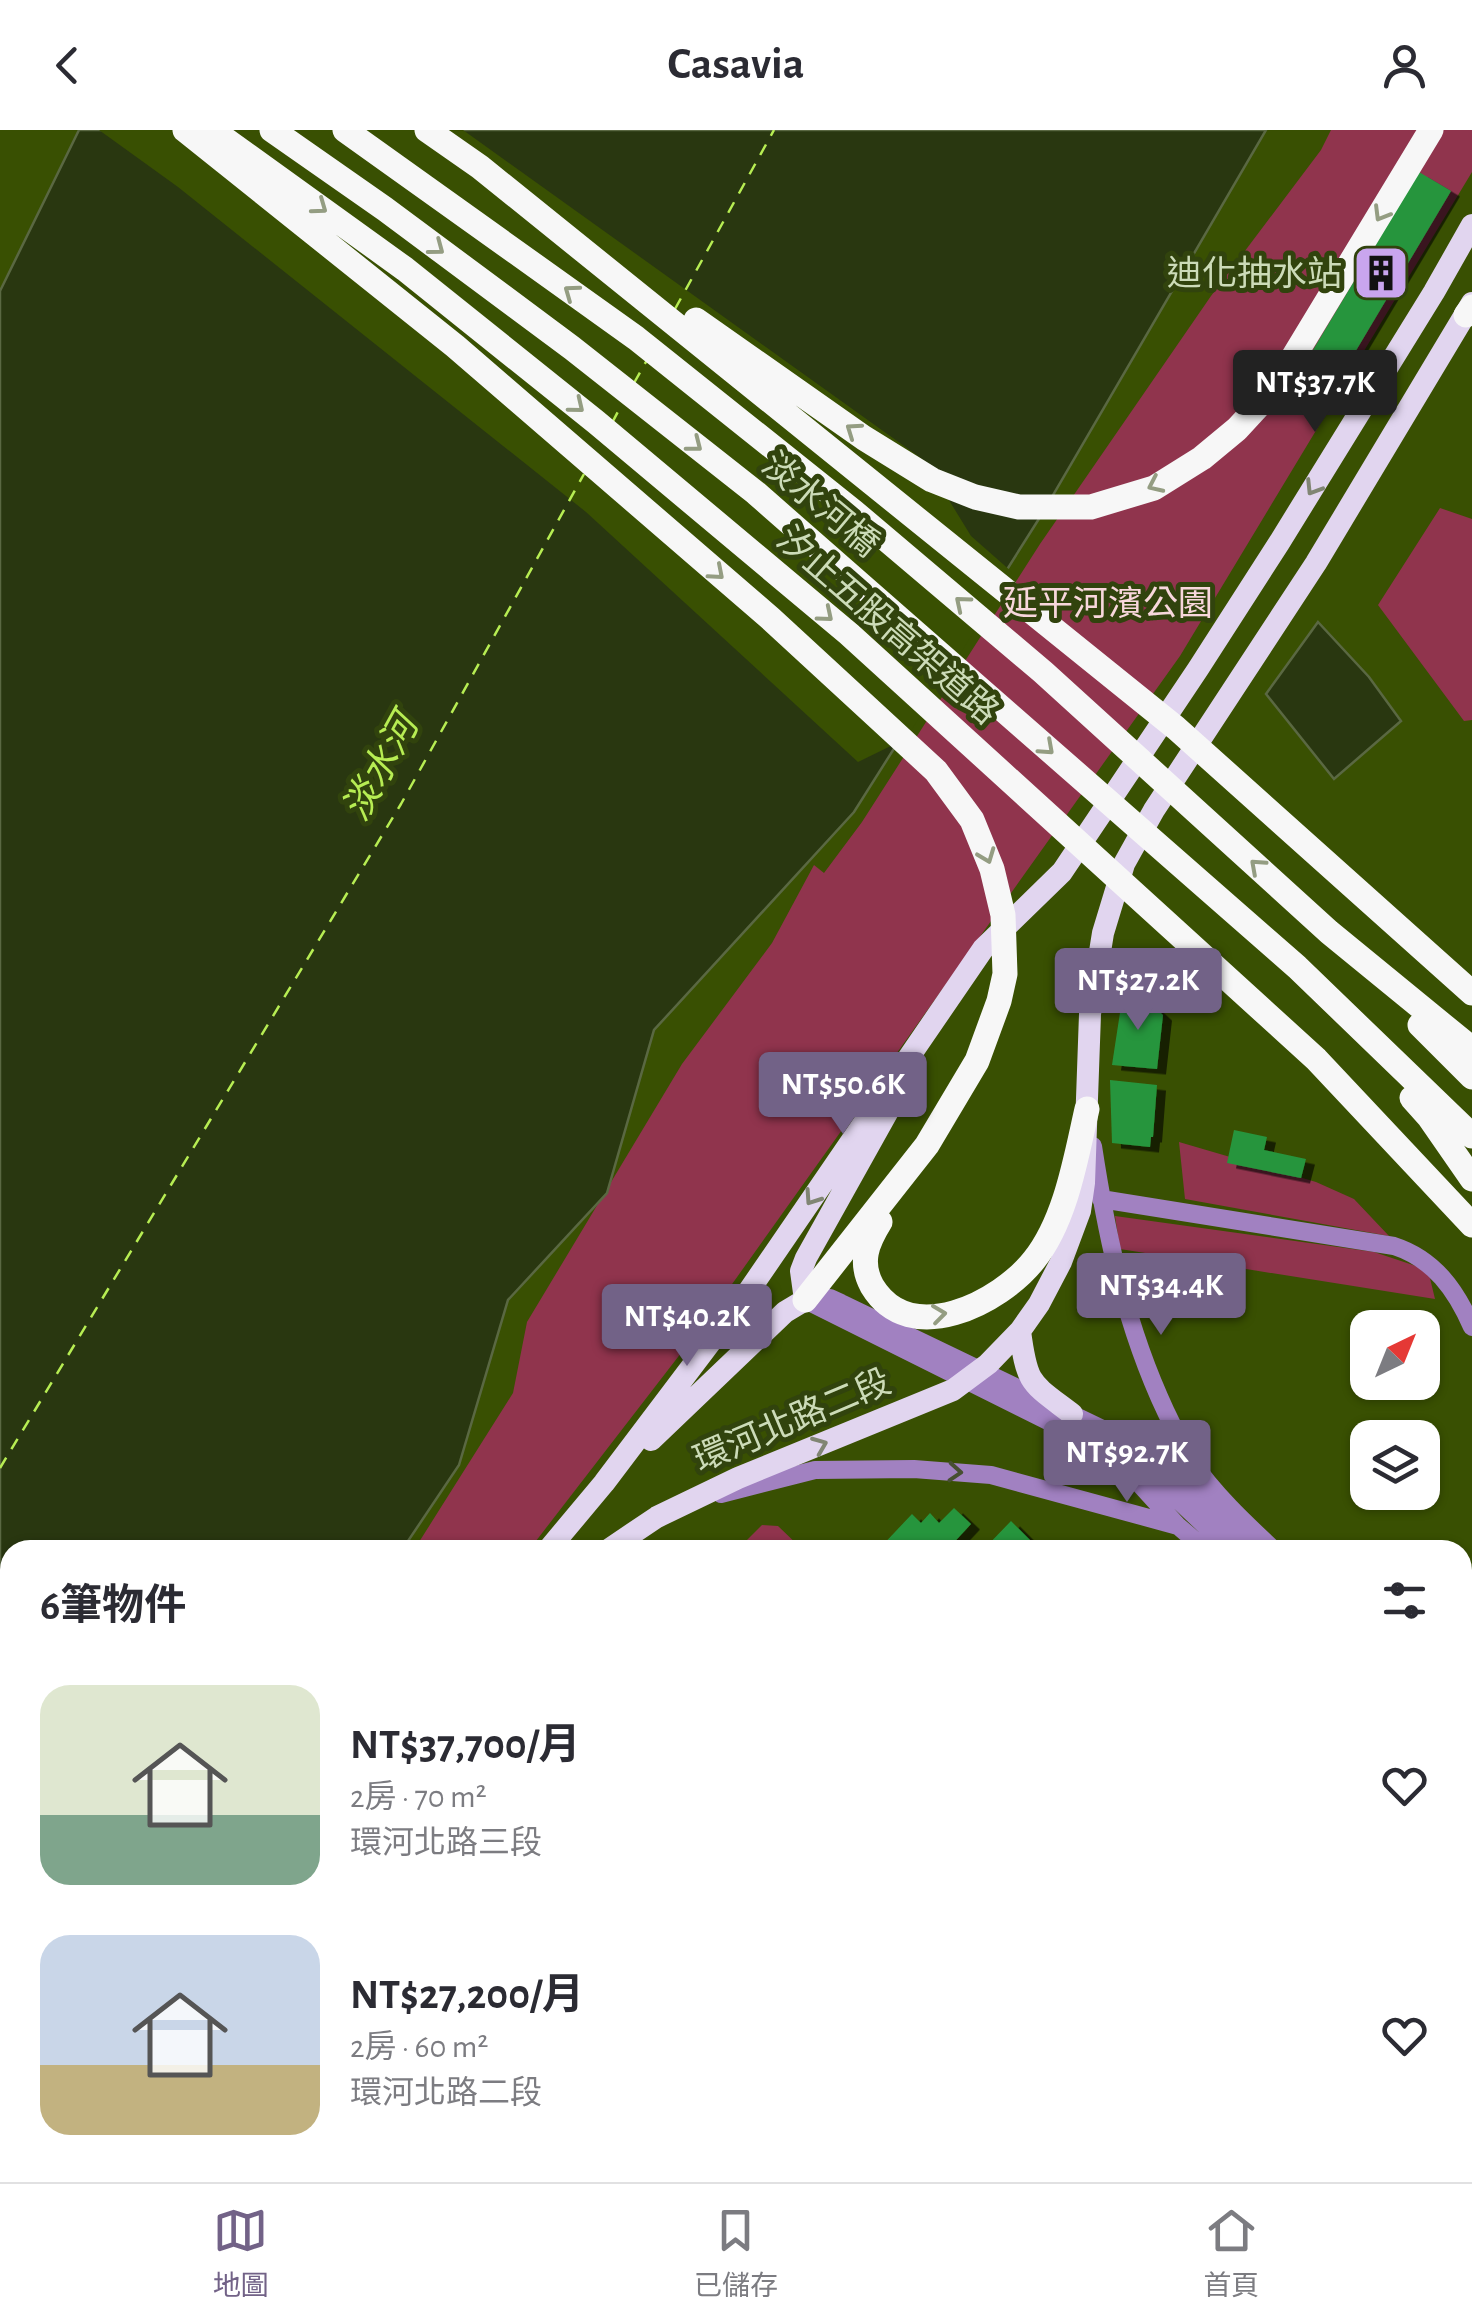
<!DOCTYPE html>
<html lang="zh-TW">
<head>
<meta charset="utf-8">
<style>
	:root { --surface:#fff; --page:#f2f2f3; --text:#2b2b33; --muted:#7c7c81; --line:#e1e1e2; --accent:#726287 }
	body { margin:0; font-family:"Alegreya Sans","Noto Sans TC",sans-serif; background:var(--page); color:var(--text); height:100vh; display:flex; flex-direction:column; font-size:38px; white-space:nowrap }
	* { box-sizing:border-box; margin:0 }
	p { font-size:32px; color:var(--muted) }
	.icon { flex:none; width:55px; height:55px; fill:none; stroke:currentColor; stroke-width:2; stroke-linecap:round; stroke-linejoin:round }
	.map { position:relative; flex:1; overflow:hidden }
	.panel { position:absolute; left:0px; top:1410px; width:1472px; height:642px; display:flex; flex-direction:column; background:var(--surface); border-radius:30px 30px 0 0; box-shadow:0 2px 8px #0004 }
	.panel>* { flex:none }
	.needle { width:65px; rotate:43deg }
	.fabs { position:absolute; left:1350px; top:1180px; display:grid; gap:20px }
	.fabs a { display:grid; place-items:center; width:90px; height:90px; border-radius:20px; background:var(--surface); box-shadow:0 2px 8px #0004; font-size:50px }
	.price { position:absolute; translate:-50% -85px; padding:0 22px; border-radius:10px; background:var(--accent); color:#fff; font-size:32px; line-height:65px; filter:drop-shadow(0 2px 5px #0008) }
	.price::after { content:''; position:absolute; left:50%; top:60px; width:30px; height:22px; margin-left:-15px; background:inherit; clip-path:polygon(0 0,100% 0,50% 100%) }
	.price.selected { background:#222; color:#fff }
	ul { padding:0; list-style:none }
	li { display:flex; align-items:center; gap:30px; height:250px; padding:0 40px }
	li span { display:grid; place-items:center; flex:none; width:280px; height:200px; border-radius:30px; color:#555 }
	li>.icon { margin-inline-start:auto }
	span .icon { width:120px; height:120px; fill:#fffc; stroke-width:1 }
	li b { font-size:42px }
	h2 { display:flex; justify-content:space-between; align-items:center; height:120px; padding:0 40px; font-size:42px }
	header { display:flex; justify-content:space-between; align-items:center; height:130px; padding:0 40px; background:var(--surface); font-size:45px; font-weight:700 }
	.tabs { display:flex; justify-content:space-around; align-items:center; height:140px; border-top:2px solid var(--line); background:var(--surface); font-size:28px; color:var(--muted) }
	.tabs a { display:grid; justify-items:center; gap:5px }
	.tabs .selected { color:var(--accent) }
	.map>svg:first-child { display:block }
	.built { fill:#40551a }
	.green { fill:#90344d }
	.water { fill:#293710; stroke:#5a6842; stroke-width:2.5 }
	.pier { fill:#395002 }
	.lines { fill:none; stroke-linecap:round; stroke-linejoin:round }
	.ferry { stroke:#b7ed53; stroke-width:2.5; stroke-dasharray:12 10; stroke-linecap:butt }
	.building { fill:#27953e; filter:url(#shadow) }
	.minor { stroke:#a181c1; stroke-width:18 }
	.major { stroke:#e1d5ef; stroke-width:22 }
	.highway { stroke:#f7f7f7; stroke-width:25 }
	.oneway { stroke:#949d82 }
	.oneway2 { stroke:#808573 }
	.oneway3 { stroke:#474f31 }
	.labels { text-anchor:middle; stroke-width:10; stroke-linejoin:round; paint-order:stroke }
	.poi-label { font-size:35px; fill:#ccdbb8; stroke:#31430d; text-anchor:end }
	.street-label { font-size:35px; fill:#ccdbb8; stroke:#31430d }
	.park-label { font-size:35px; fill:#f8d7dc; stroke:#31430d }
	.water-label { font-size:38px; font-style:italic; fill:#b7ed53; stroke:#31430d }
</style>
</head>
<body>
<header><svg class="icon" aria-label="back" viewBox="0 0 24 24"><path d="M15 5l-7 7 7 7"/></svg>Casavia<svg class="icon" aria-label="person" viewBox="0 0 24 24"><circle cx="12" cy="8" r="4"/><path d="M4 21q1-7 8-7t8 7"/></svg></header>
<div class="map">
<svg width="1472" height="2052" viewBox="0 0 1472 2052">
	<defs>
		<filter id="shadow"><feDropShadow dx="9" dy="5.5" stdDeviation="0" flood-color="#0009"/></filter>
	</defs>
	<rect width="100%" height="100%" fill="#395002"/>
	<path class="built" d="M1041,2042H1374L1383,2052H1028Z"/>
	<path class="green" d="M1331,0H1472V42L1180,526L705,1192L529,1420H414L513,1263L527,1192L682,934L772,813L814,735L824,743L862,692L1040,414L1211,166L1321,20Z
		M1440,378L1472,389V590L1464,591L1378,475Z
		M1179,1012L1316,1052L1354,1069L1389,1106L1185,1069Z
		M1115,1086L1374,1122L1428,1140L1435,1169L1120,1119Z
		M762,1395L778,1396L803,1420H737Z
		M1099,2043V2042L1229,2043L1220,2052H1098Z"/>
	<path class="water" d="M79,0H1266L1042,384L854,682L654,900L607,1063L508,1170L459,1335L402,1420H10V2026L0,2042V161Z
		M1318,492L1369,547L1401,591L1334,649L1266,564Z"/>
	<path class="pier" d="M99,0H463L925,331L971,406L1012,442L903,613L901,611L858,632L586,382L178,57Z"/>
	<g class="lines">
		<path class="ferry" d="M675,179L774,0
			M634,253L647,230
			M612,293L622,274
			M0,1338L401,674L584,344"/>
	</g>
	<path class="building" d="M1419,42L1451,61L1342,244L1310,225Z
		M1123,863H1139L1163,885L1157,939L1112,935Z
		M1110,950L1157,955L1153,1007H1151L1150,1017L1112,1013Z
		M1234,1000L1267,1007L1264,1020L1306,1029L1301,1048L1227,1033Z
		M954,1378L971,1394L947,1420H878L912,1384L921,1393L930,1383L939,1393Z
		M1011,1391L1040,1420H983Z
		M1472,1766V1871L1468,1874L1462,1867V1773Z
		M158,2042H368L360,2052H159L154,2048Z
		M482,2042H599L609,2052H492Z
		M1303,2042H1350L1360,2052H1294Z"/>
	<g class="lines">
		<path class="minor" d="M1093,1016C1107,1108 1126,1197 1166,1282C1174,1298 1181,1315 1191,1330C1213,1363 1245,1393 1274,1420
			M1101,1069L1394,1116C1434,1129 1456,1160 1472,1197
			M805,1170L830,1168L841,1173L1142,1318L1162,1332L1255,1420
			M805,1170L1132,1333L1177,1369L1231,1420
			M1120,1306C1152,1303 1158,1302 1181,1326
			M1124,1337L1177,1395
			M721,1364L815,1340L914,1339L991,1345L1178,1396L1206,1420
			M1462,1597L1472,1606
			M1462,1619L1472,1628
			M1462,1642L1472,1651
			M1462,1667L1472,1676
			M1462,1893L1472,1902
			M935,2052L949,2042"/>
		<path class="major" d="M1020,1201C1027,1255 1030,1252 1072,1284
			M651,1310L785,1182L805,1170L801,1141L806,1128L892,974
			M548,1420L604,1353L746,1165L983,819L1062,742L1198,539L1279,413L1434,162L1472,95
			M608,1420L657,1387L738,1348L953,1260L988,1234L1020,1201L1039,1174L1061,1132L1080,1081L1084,1053L1090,884L1103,803L1124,734L1154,680L1316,433L1472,173
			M66,2052L73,2042
			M102,2052L110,2042"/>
		<path class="highway" d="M185,0L455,216L770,488L936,641L972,690L992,739L1003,785L1005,844L999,871L977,931L927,1015L805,1170
			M212,0L405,139L596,292L849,504L1316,929L1472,1095
			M272,0L385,79L572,218L756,363L1297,837L1472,1006
			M345,0L636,208L854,382L1043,542L1329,802L1472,919
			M427,0L480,37L1176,598L1472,863
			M1466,185L1472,177
			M696,190L864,308L932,350L975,367L1019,377H1091L1154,358L1202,328L1237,299L1274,259L1431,0
			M1420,895L1472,947
			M1412,968L1429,987L1472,1049
			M880,1092C867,1113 859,1132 872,1156C910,1219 1000,1173 1034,1130C1066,1090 1076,1027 1087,979"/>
	</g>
	<defs><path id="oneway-chevron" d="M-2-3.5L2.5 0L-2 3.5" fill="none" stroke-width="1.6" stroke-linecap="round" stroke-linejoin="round" transform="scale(2.5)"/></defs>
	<g class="oneway">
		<use href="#oneway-chevron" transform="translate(320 77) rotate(36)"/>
		<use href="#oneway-chevron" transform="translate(1381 84) rotate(121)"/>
		<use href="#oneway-chevron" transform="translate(437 118) rotate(37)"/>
		<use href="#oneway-chevron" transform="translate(571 162) rotate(-144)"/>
		<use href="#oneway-chevron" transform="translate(577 276) rotate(39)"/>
		<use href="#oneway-chevron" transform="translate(853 300) rotate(-145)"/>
		<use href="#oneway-chevron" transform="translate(695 315) rotate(38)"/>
		<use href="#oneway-chevron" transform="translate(1155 355) rotate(155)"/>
		<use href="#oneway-chevron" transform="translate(717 443) rotate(41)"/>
		<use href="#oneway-chevron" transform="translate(962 473) rotate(-140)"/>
		<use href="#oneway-chevron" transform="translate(826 485) rotate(40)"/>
		<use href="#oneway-chevron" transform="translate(1047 618) rotate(42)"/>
		<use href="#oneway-chevron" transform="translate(987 726) rotate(69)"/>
		<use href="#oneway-chevron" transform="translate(1257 736) rotate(-138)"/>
		<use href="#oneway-chevron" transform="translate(939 1184) rotate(-7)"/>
	</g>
	<g class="oneway2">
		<use href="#oneway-chevron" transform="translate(1313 358) rotate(122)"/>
		<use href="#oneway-chevron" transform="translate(812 1068) rotate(124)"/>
		<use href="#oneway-chevron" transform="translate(820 1315) rotate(-22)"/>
	</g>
	<use class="oneway3" href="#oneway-chevron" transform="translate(955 1342) rotate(4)"/>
	<defs>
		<g id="building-square" transform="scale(2.875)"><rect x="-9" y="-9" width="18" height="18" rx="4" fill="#c9a5ee" stroke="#31430d"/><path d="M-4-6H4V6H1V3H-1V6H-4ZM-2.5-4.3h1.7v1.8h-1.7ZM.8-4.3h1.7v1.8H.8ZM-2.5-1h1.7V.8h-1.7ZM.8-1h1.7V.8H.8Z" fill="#111"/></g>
	</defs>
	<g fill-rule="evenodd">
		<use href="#building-square" x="1381" y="143"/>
	</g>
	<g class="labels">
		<g class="poi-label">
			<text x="1342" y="155">迪化抽水站</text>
		</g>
		<g class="street-label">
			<text transform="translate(821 374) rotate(40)" y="12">淡水河橋</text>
			<text transform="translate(888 495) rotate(41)" y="12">汐止五股高架道路</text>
			<text transform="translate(792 1290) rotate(-23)" y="12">環河北路二段</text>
		</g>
		<g class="park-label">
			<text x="1108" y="485">延平河濱公園</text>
		</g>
		<g class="water-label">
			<text transform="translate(380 637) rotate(-61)" y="13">淡水河</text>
		</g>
	</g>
</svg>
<div class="fabs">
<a><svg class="needle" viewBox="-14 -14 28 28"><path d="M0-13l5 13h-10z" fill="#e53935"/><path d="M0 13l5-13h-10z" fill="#7c7c81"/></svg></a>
<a><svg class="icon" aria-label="layers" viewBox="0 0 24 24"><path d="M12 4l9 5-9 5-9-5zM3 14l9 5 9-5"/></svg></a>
</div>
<b class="price selected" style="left:1315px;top:305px">NT$37.7K</b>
<b class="price" style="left:1138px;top:903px">NT$27.2K</b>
<b class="price" style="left:843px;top:1007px">NT$50.6K</b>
<b class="price" style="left:1161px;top:1208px">NT$34.4K</b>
<b class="price" style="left:687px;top:1239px">NT$40.2K</b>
<b class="price" style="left:1127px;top:1375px">NT$92.7K</b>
<section class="panel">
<h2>6筆物件<svg class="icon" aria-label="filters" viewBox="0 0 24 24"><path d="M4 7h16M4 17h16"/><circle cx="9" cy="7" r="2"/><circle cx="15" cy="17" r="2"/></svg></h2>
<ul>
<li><span style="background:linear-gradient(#dfe7d0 65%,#7fa58c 0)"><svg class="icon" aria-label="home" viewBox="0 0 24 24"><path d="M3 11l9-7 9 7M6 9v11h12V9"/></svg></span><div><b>NT$37,700/月</b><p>2房 · 70 m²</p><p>環河北路三段</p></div><svg class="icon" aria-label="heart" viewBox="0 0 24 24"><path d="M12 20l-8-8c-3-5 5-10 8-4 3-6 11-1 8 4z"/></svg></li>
<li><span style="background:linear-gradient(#c9d6e8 65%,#c2b280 0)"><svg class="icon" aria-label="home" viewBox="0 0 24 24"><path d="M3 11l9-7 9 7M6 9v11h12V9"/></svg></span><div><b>NT$27,200/月</b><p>2房 · 60 m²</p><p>環河北路二段</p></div><svg class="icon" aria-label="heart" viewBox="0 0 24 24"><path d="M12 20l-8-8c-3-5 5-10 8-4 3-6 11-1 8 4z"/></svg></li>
</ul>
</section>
</div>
<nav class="tabs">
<a class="selected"><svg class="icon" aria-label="map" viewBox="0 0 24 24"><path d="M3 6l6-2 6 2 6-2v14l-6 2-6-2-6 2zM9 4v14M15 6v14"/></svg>地圖</a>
<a><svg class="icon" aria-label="saved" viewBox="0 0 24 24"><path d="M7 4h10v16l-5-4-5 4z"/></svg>已儲存</a>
<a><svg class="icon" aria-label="home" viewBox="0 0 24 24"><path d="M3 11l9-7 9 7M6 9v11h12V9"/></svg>首頁</a>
</nav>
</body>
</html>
